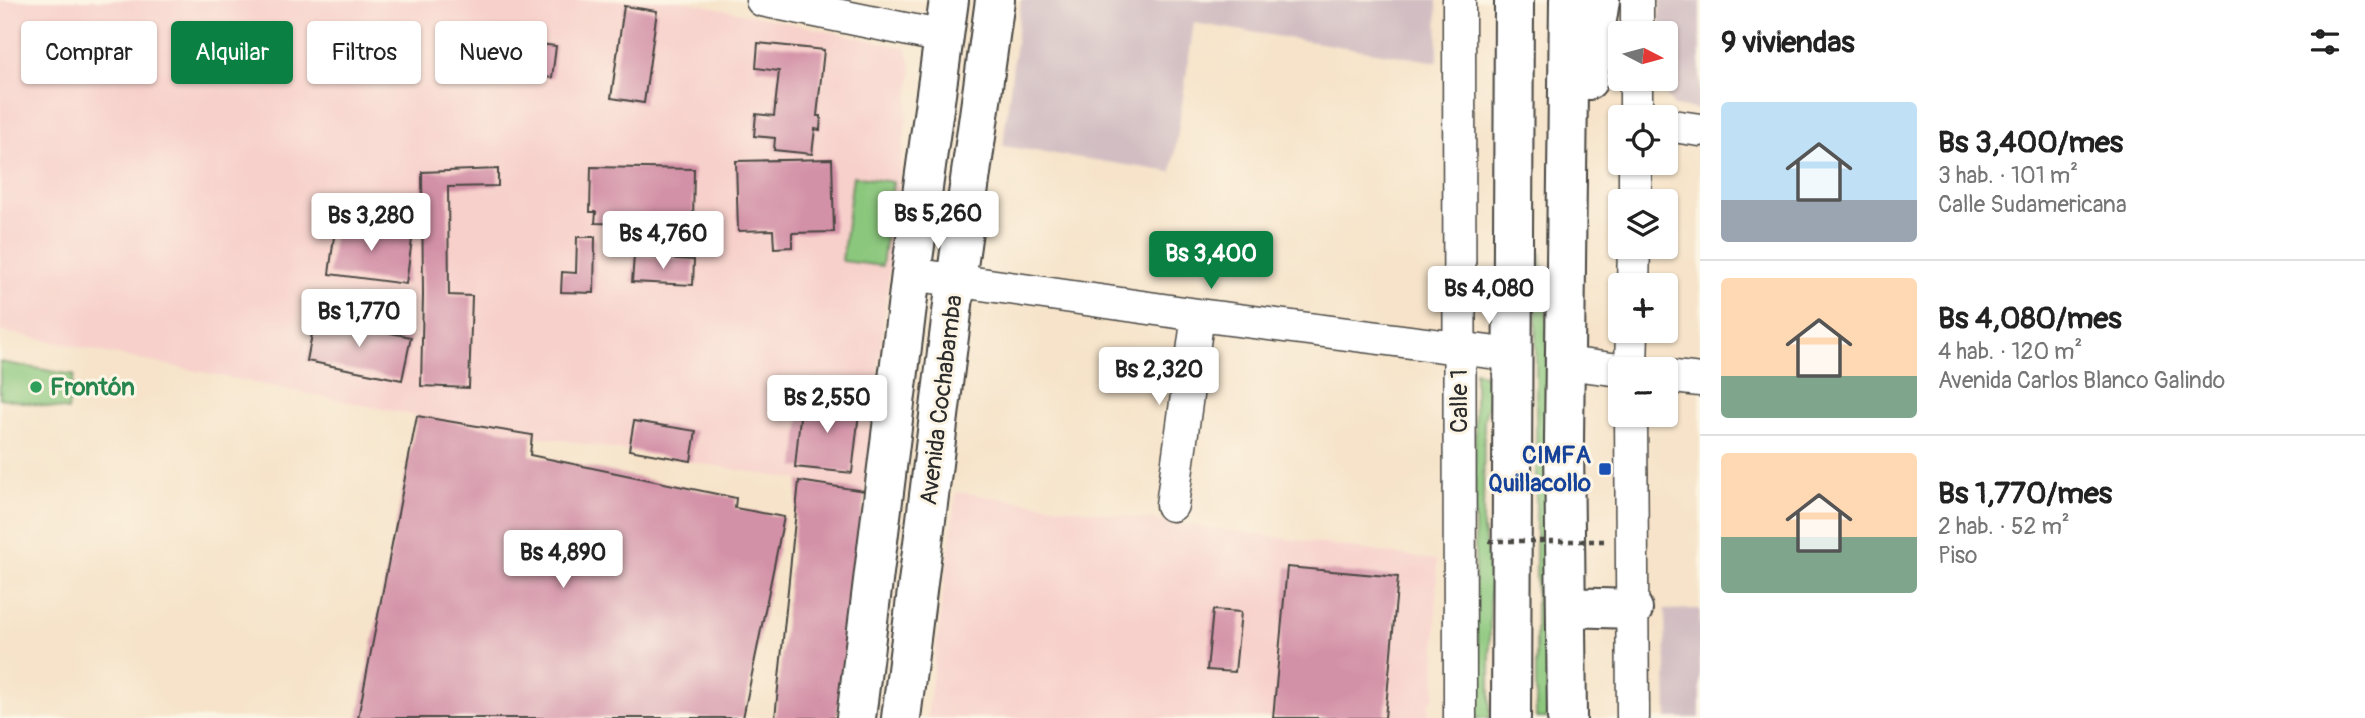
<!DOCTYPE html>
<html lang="es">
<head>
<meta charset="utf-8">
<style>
	:root { --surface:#fff; --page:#f6f6f6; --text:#222; --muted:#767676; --line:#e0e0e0; --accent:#0b8043 }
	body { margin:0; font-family:Pangolin,sans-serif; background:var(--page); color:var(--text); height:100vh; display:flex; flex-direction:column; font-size:26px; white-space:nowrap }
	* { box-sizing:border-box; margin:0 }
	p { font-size:23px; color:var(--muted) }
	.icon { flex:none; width:38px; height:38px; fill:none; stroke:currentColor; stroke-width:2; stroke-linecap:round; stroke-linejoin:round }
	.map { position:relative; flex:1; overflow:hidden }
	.panel { display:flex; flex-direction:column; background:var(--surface); width:665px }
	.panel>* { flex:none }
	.hud { position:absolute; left:21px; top:21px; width:665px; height:63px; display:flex; gap:14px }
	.needle { width:46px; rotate:96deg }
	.tools { position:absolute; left:1608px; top:21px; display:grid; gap:14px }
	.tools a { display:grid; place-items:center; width:70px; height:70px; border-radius:7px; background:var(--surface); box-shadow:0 2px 5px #0004; font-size:35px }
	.price { position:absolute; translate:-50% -60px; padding:0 16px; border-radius:7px; background:#fff; color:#222; font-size:23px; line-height:46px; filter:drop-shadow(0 2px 4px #0008) }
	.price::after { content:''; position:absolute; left:50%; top:42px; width:21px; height:16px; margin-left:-10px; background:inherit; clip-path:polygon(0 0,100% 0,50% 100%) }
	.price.active { background:var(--accent); color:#fff }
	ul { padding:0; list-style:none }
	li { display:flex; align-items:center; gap:21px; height:175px; padding:0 21px }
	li+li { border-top:2px solid var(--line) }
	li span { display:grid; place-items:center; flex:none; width:196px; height:140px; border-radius:7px; color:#555 }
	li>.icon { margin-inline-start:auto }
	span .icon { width:84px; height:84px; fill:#fffc; stroke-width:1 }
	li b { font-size:30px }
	h2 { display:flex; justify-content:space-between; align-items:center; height:84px; padding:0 21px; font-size:30px }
	.chip { padding:0 24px; border-radius:7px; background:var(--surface); box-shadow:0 2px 5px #0004; font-size:24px; line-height:63px }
	.chip.active { background:var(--accent); color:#fff }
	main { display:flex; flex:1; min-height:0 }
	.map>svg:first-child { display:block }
	.built { fill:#f7d0cb }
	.industrial { fill:#d2bec2 }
	.green { fill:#8bc77d; stroke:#5b7954; stroke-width:2 }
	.building { fill:#d391a7 }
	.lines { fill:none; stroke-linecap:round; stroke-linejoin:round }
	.minor-casing { stroke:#494743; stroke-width:35 }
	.major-casing { stroke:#494743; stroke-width:42 }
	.highway-casing { stroke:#494743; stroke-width:42 }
	.minor { stroke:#fff; stroke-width:32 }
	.major { stroke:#fff; stroke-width:38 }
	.highway { stroke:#fff; stroke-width:38 }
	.path-bridge { stroke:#494743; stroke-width:4.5; stroke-dasharray:5 5; stroke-linecap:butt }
	.leisure-dot { fill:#2e9e5b; stroke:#fcf5e5; stroke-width:2.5 }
	.transit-dot { fill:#1a4fb4; stroke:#fcf5e5; stroke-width:2.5 }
	.labels { text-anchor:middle; stroke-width:6; stroke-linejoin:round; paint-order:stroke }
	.leisure-label { font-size:24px; font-weight:bold; fill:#27864d; stroke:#fcf5e5; text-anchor:start }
	.street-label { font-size:24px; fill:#2b2b2b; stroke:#fcf5e5 }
	.transit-label { font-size:24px; font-weight:bold; fill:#164399; stroke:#fcf5e5; text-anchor:end }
</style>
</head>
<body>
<main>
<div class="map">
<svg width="1700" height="718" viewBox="0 0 1700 718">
	<rect width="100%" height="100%" fill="#fcf5e5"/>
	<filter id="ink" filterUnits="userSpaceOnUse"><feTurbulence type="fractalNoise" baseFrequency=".0143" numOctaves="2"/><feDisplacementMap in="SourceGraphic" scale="14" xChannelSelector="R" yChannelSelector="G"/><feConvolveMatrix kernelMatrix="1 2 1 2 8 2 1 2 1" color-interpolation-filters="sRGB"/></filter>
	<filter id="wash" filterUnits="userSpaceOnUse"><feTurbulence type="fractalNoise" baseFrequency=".00686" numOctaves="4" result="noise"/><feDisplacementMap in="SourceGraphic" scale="28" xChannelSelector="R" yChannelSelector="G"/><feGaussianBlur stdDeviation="1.57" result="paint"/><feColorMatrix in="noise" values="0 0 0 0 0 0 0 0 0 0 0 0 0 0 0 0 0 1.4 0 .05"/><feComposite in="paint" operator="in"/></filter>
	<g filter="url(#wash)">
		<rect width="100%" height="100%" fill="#f6e3c9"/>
		<path class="built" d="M0,0H680L907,48L912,69L865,491L417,416L0,331Z
			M956,492L1437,560L1435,696L1429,703L1428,718H927Z"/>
		<path class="industrial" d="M1021,0H1437L1438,62L1194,23L1172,172L1003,146Z
			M1660,0H1700V110L1674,106L1658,84L1659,79H1666V33H1659Z
			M1700,609V718H1667L1665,610Z"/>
		<path class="green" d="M853,176L893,182L882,266L842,261Z
			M1541,252L1547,312V718H1536V311Z
			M0,362L74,375L68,410L0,398Z
			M1475,371L1490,378V398L1484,420L1483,530L1490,562V718H1475Z"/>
		<g id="blocks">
			<path class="building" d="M624,6L657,11L644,103L611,98Z
				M476,29L500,32L499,39L556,46L552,78L471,68Z
				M758,43L824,50L817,116H821L820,130L815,129L812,154L774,150L775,138L754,136L756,114L774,116L779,71L756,68Z
				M832,159L834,232L792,233V247L774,248L773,230L738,231L736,161Z
				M591,167L694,169L693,225L595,223L596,212H590Z
				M498,169V186L448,187L449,295L472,296L469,388L421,386L423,295L422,172Z
				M336,222L413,232L406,284L329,274Z
				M577,237H595L594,293L561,292L562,272L576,273Z
				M634,256L694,260L693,285L632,282Z
				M315,318L411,337L402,380L307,361Z
				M802,397L860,404L852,473L795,467Z
				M417,416L532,435L530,455L736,498L735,508L784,517L743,718H358Z
				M634,421L696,431L691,461L629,450Z
				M799,481L865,491L837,718H775Z
				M1287,567L1398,577L1385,718H1273Z
				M1213,610L1241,612L1235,672L1207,670Z"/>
		</g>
	</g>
	<g filter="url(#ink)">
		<use href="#blocks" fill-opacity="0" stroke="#494743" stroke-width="2"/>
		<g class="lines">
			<g class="minor-casing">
				<path id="minor" d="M762,0L944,37
					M1459,0L1460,718
					M1637,33V0
					M1636,117V79
					M1666,125L1700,130
					M1635,201V163
					M911,274L1198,315L1513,355
					M1633,285L1634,247
					M1565,363L1620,370
					M1631,369L1632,331
					M1666,376L1700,380
					M1631,415L1633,718
					M1172,505L1198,315"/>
			</g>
			<g class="major-casing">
				<path id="major" d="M856,718L911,274L949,0
					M901,718L956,281L995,0"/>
			</g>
			<g class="highway-casing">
				<path id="highway" d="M1588,80L1600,0
					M1566,607L1633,609
					M1511,718L1514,0
					M1567,718L1564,441L1569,0"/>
			</g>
			<use href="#minor" class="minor"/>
			<use href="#major" class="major"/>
			<use href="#highway" class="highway"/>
			<path class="path-bridge" d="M1489,541H1605"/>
		</g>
	</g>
	<circle class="leisure-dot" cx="36" cy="387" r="7"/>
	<rect class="transit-dot" x="1598" y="462" width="14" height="14" rx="3.5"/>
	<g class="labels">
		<g class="leisure-label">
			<text x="50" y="395">Frontón</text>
		</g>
		<g class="street-label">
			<text transform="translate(941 400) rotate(-83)" y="8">Avenida Cochabamba</text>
			<text transform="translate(1459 401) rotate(-90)" y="8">Calle 1</text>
		</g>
		<g class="transit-label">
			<text x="1591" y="463">CIMFA<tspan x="1591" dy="28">Quillacollo</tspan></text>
		</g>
	</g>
</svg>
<div class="tools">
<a><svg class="needle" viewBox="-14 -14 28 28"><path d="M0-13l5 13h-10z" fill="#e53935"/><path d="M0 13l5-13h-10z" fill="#767676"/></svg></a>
<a><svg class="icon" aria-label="locate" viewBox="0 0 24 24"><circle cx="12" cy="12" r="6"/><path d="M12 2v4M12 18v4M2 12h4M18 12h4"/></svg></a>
<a><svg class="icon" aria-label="layers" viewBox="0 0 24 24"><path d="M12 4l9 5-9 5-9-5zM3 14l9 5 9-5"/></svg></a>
<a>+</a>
<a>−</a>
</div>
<b class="price" style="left:938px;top:251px">Bs 5,260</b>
<b class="price" style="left:371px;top:253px">Bs 3,280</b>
<b class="price" style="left:663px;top:271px">Bs 4,760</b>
<b class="price active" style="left:1211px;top:291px">Bs 3,400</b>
<b class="price" style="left:1489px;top:326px">Bs 4,080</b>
<b class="price" style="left:359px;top:349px">Bs 1,770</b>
<b class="price" style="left:1159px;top:407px">Bs 2,320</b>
<b class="price" style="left:827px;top:435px">Bs 2,550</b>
<b class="price" style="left:563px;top:590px">Bs 4,890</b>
<div class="hud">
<a class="chip">Comprar</a>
<a class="chip active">Alquilar</a>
<a class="chip">Filtros</a>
<a class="chip">Nuevo</a>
</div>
</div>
<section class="panel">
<h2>9 viviendas<svg class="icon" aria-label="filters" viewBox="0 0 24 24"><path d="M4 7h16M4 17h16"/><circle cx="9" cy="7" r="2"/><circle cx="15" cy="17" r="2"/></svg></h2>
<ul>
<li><span style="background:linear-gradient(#bfe0f5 70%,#9aa5b1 0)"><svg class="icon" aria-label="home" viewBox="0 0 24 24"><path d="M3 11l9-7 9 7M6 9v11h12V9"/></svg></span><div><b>Bs 3,400/mes</b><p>3 hab. · 101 m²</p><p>Calle Sudamericana</p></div></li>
<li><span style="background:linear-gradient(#ffd9b3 70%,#7fa58c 0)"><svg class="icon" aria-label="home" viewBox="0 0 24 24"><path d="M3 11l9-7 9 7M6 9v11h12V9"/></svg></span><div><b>Bs 4,080/mes</b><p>4 hab. · 120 m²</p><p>Avenida Carlos Blanco Galindo</p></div></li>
<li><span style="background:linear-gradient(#ffd9b3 60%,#7fa58c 0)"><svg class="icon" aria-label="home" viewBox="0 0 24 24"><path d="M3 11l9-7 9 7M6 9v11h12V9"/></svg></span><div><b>Bs 1,770/mes</b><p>2 hab. · 52 m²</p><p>Piso</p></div></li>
</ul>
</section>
</main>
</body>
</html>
